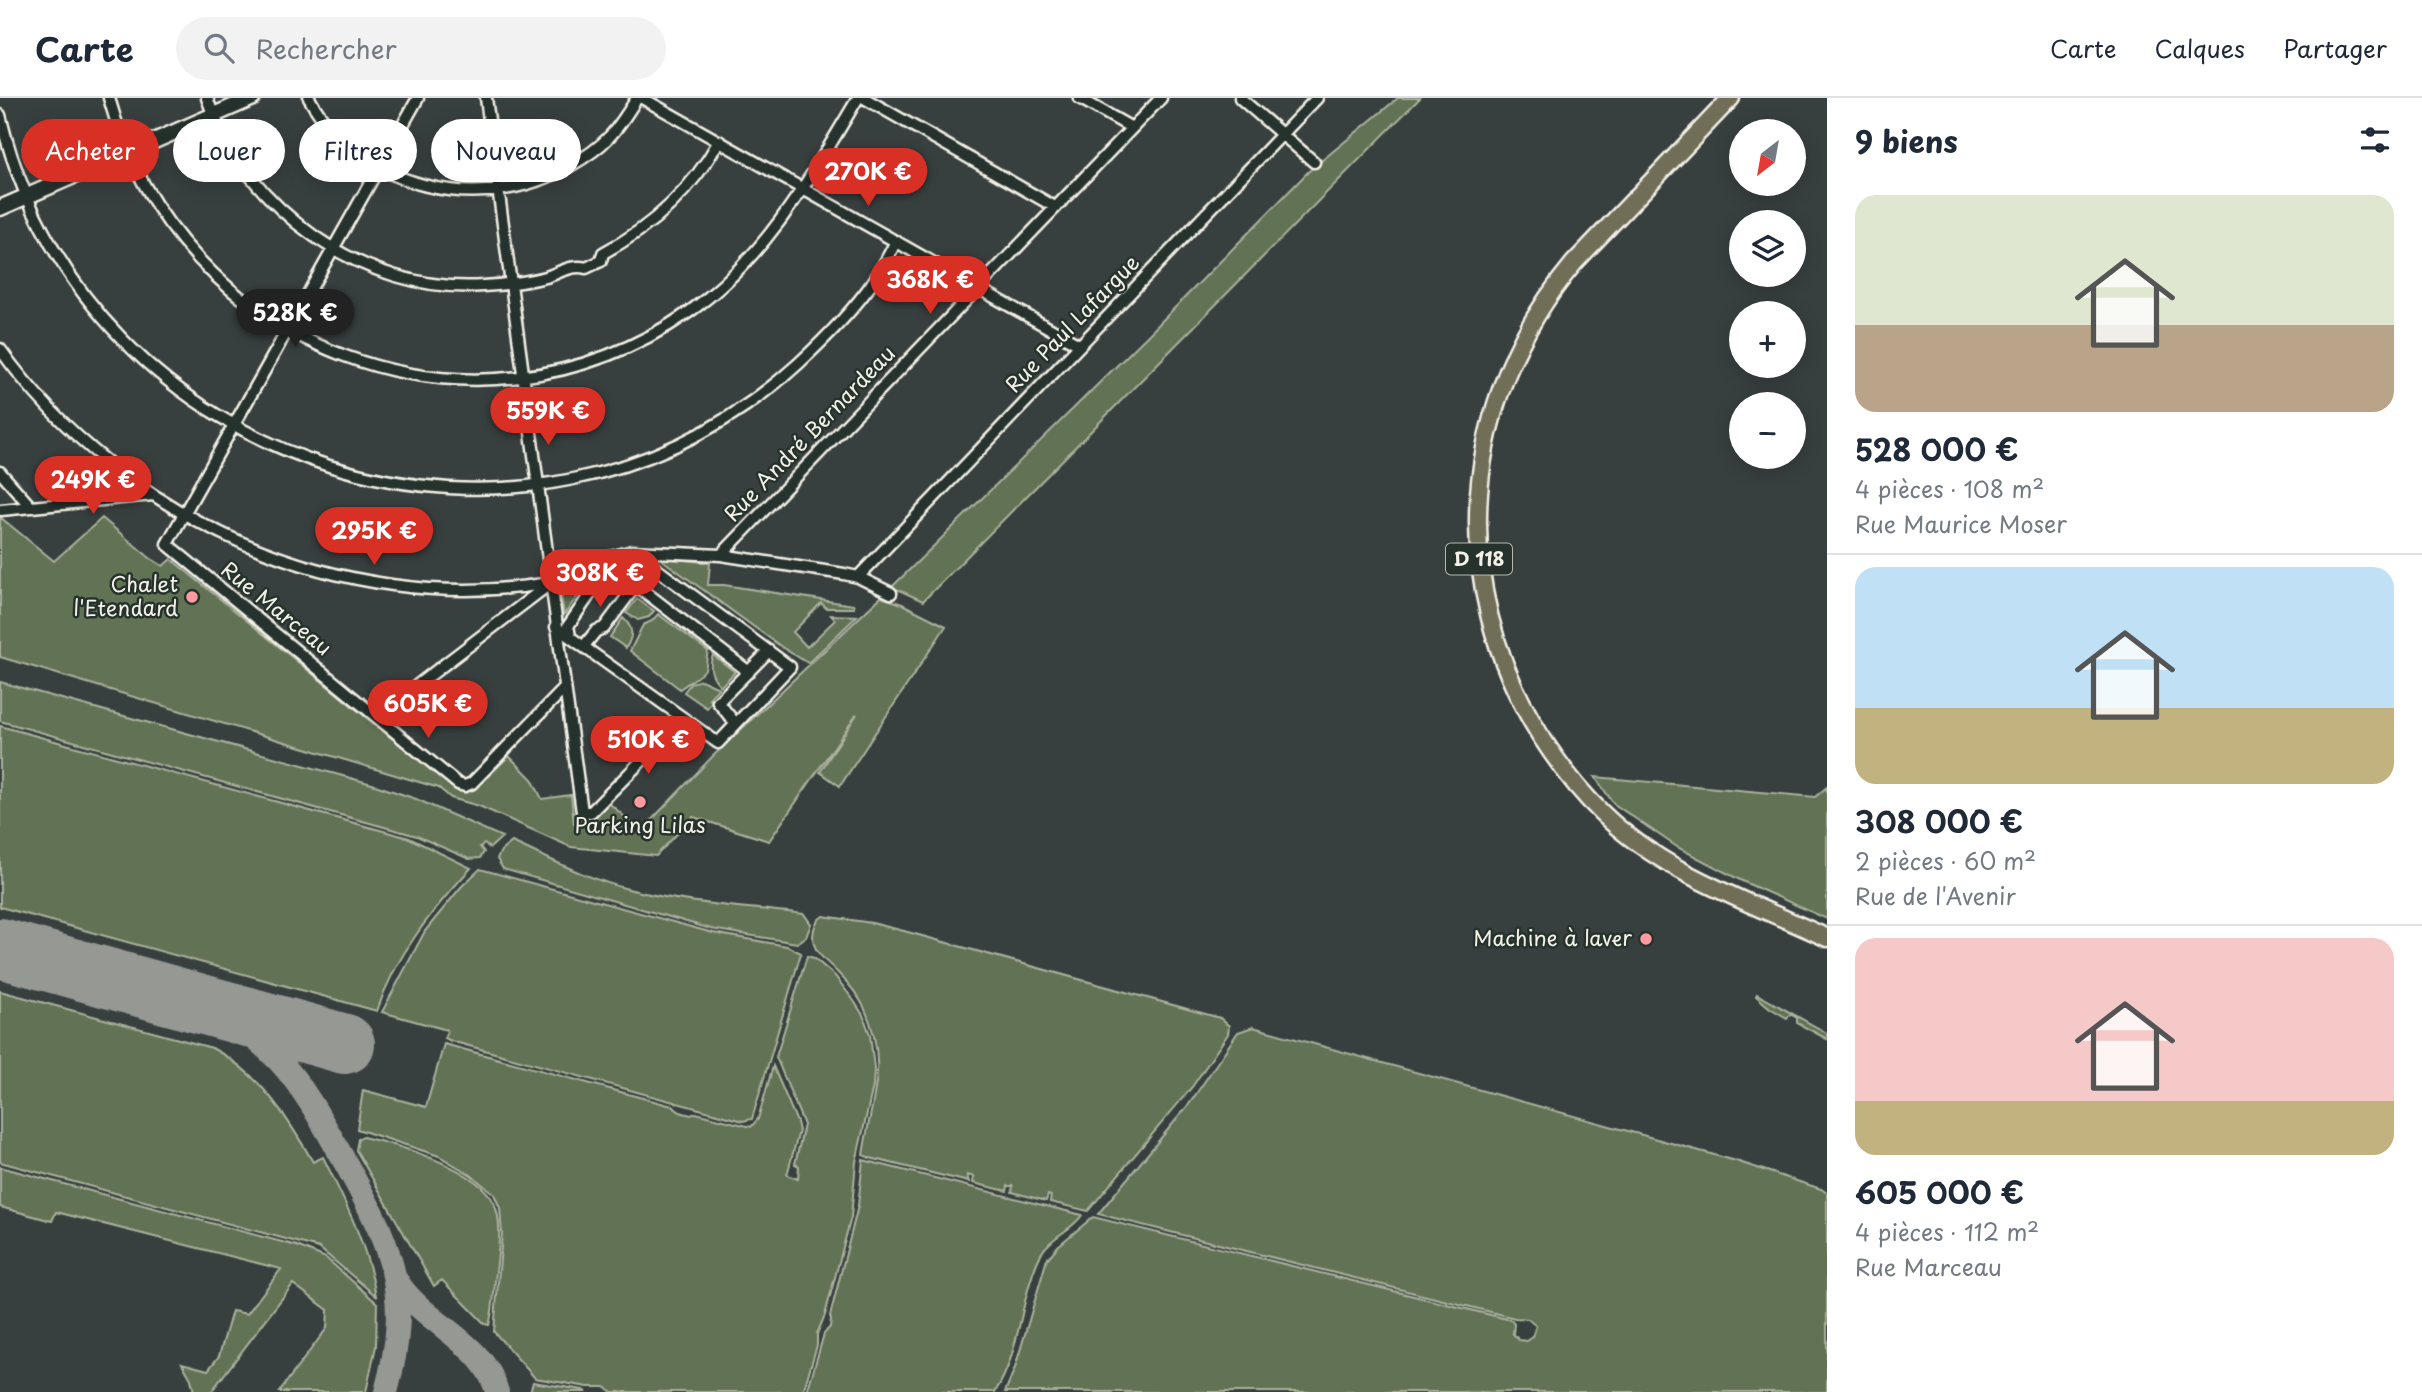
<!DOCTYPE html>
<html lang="fr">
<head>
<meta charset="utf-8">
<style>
	:root { --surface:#fff; --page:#f2f2f3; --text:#1f2937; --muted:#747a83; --line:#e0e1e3; --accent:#d93025 }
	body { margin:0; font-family:"Playpen Sans",sans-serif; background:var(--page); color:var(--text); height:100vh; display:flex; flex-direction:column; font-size:26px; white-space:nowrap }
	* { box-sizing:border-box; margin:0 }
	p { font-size:23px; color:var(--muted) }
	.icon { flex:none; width:38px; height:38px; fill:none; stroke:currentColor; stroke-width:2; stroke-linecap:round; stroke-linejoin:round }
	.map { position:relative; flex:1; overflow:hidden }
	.drawer { display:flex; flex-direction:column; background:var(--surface); width:595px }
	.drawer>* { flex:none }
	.top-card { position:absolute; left:21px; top:21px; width:665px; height:63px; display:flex; gap:14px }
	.needle { width:46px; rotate:211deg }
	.buttons { position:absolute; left:1729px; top:21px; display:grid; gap:14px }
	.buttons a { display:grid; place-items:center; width:77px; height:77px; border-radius:50%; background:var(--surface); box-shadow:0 4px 18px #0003; font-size:35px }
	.price { position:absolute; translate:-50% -60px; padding:0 16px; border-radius:24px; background:var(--accent); color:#fff; font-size:23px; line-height:46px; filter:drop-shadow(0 2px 4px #0008) }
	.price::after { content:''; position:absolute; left:50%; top:42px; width:21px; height:16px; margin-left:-10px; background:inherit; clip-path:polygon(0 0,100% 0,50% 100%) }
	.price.selected { background:#222; color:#fff }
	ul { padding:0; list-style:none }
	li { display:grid; align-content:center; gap:14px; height:371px; padding:0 28px }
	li+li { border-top:2px solid var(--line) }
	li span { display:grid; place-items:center; height:217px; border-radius:21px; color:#555 }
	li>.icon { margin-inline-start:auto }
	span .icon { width:126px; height:126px; fill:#fffc; stroke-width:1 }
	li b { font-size:30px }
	h2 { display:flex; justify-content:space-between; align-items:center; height:84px; padding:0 28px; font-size:30px }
	.pill { padding:0 24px; border-radius:32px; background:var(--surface); box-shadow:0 4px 18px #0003; font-size:24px; line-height:63px }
	.pill.selected { background:var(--accent); color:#fff }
	header { display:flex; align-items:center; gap:42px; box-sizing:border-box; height:98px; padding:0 35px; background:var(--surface); border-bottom:2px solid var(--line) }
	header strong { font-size:33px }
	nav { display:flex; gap:38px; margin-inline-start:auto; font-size:24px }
	.search { width:490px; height:63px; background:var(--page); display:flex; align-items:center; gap:18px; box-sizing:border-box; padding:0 24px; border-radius:38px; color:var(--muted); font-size:26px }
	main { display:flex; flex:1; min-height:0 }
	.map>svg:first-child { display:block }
	.green { fill:#627254; stroke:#abb29e; stroke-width:2 }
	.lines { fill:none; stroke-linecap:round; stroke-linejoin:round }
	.taxiway { stroke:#969894; stroke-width:24 }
	.runway { stroke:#969894; stroke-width:60 }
	.street-casing { stroke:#f4f1e8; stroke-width:15 }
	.secondary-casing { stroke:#f4f1e8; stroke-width:19 }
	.primary-casing { stroke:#f4f1e8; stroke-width:21 }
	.street { stroke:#26332d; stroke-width:10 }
	.secondary { stroke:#26332d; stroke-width:14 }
	.primary { stroke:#716e59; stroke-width:16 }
	.poi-dot { fill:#ff9aa2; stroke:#26332d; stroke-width:2.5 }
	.labels { text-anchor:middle; stroke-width:5; stroke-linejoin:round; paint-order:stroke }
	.shield { fill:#26332d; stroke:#b6b8b0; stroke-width:2 }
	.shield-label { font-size:19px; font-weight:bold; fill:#f4f1e8 }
	.street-label { font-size:21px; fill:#f4f1e8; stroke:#26332d }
	.poi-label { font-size:21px; fill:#f4f1e8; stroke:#26332d; text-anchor:end }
</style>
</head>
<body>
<header>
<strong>Carte</strong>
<div class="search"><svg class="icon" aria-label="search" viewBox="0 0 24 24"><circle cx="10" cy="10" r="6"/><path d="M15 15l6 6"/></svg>Rechercher</div>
<nav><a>Carte</a><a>Calques</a><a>Partager</a></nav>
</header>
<main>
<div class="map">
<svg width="1827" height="1294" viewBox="0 0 1827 1294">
	<rect width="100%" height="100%" fill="#38403f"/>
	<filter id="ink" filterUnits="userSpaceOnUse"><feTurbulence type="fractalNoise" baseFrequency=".0143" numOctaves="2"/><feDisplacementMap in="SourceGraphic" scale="14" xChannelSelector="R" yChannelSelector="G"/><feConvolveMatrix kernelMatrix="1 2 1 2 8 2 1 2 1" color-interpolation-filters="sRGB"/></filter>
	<g filter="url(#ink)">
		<path class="green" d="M1398,0H1420L923,503L892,489L1149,236L1309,73Z
			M0,419L54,463L102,420L150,460L163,468L171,461L457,693L474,692L509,658L532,681L542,701L571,697L574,726L591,723L609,705L641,733L713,658L881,499L902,506L946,528L840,688L820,674L857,616L769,743L693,719L656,758L571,749L479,708L451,700L439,690L0,559Z
			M658,459L710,465L708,487H724L854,507V510H826L821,505L793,534L807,549L835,522L831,517L857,518L808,565L783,550Z
			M597,471L564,517L560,490L564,485Z
			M637,501L654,513L649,519L638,522L626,515Z
			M658,516L708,553C706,559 707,566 705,571C703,576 686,586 680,591L630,553L643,527L652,523Z
			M623,520C634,530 633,538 626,550L610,539Z
			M713,557L735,574L721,588C712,580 708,569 713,557Z
			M701,582L719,590L709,600L712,604L707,610L684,594L691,585Z
			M0,584L372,686L416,701L502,739L490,750L484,746L480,749L484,754L480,760L469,761L417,738L0,623Z
			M0,628L409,740L471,770C433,811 395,858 377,913L0,809Z
			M1595,679L1815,699L1827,689V821L1742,783L1677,749L1614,706Z
			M512,744C550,761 588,781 628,791C685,806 746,809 804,816L811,826L806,839L797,845L711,831L503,771L497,761L501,753Z
			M480,771L713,835L787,848L801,855L752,1021L743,1023L451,943L445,940L447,932L382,914L425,833L461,789Z
			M823,818L872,825L904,833L1220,920L1229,928L1228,936L1192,989L1088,1113L1050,1104L1051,1098L1048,1097L1046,1103L1012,1094L1013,1088H1008L1007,1093L973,1085L974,1079L967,1077L969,1084L870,1060L863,1057C871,1001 890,966 864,909C858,897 848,885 838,875C825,861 809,853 814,831C816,825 817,822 823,818Z
			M807,858L814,860L835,878L854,903L863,917L870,937L874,970L873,988L856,1064L851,1119L825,1217L817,1236V1247L803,1294H612L605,1289H588L535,1280L494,1234L502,1136L500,1110L494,1096L471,1077L439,1058L357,1031L363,992L426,1009L444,946L672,1008L680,1014L691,1017L696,1015L751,1029L758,1021L773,968L797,1024L799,1033L787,1077L798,1081L799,1068L795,1066L804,1027L776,959Z
			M0,893L212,950C260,975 287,1019 313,1064L323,1059C346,1106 367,1146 376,1198L319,1150L0,1064Z
			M1757,896L1827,935V941L1797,925V920L1790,916L1787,920L1770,910L1756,898Z
			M1253,929L1736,1063L1821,1091L1827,1095V1294H1005L1015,1270L1047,1161L1058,1148L1093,1119L1511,1222L1514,1226L1513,1236L1519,1242L1527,1243L1533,1239L1536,1228L1528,1221L1515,1220L1098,1116L1190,1005L1238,934Z
			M363,1039C398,1047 478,1070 494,1105C503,1125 498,1153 496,1174C494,1191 494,1210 489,1227L485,1226L442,1182L434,1188L356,1052L358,1041Z
			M863,1062L1082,1117C1073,1132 1049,1139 1040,1158C1020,1199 1020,1257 995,1294H807L824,1236L830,1229L831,1221L830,1218L858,1108Z
			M0,1069L297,1148L326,1160L377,1205L376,1248L366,1294H279L327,1230L328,1212L293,1186L211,1294H194L191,1281L182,1265L208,1272L219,1258L232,1213L247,1216L281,1171L56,1114L52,1123L0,1109Z
			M533,1284L583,1292L587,1294H530Z"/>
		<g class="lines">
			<path class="taxiway" d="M183,901C274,939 295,975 341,1057C390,1145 414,1192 386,1294
				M396,1182C422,1225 485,1244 497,1294"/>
			<path class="runway" d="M0,850L345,946"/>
			<g class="street-casing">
				<path id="street" d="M109,0C178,252 474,364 689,214C765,161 812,77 858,0
					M207,0C246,111 363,196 483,188C503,187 526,184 546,179C559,175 572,166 586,170L601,163L603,155C652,129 692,92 719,43
					M309,0C361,92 481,119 570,68C584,60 598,51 609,39C620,28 629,13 637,0
					M418,0L167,446L458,686L465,688L472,685L564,591
					M486,0L582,714H591L683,621
					M642,0L1079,247
					M864,0L1055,109
					M1079,0L1132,30
					M1240,0L1314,64
					M0,17C85,374 527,513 798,266C825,241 852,214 873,184C882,171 889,157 896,143
					M0,251C122,421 341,520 550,485
					M0,374L31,409
					M1,412L153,397
					M721,457L1161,0
					M616,459L619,472L636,487L749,574
					M858,479L1317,0
					M556,529L718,645L790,569L632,453
					M570,538L568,528L616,459
					M584,548L596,533L604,530L636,487
					M377,618L560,478L581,467L632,453L721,457L844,476L858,479L891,495
					M735,625L718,604L769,553"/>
			</g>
			<g class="secondary-casing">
				<path id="secondary" d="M0,110L253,0"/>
			</g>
			<g class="primary-casing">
				<path id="primary" d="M1731,0L1574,165C1460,301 1446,486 1540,637C1558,665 1578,692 1602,715C1664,776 1750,804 1827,840"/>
			</g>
			<use href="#street" class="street"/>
			<use href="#secondary" class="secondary"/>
			<use href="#primary" class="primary"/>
		</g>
	</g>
	<g class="poi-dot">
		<circle cx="192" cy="499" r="7"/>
		<circle cx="640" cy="704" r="7"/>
		<circle cx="1646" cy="841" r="7"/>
	</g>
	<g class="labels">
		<rect class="shield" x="1446" y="445.5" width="66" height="31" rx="5"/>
		<g class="shield-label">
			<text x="1479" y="468">D 118</text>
		</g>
		<g class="street-label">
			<text transform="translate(1073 226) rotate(-46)" y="7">Rue Paul Lafargue</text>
			<text transform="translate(810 336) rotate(-46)" y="7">Rue André Bernardeau</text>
			<text transform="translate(276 511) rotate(39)" y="7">Rue Marceau</text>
		</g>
		<g class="poi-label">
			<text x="178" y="494">Chalet<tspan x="178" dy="24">l'Etendard</tspan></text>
			<text x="640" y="735" text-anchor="middle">Parking Lilas</text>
			<text x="1632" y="848">Machine à laver</text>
		</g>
	</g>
</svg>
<div class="buttons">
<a><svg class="needle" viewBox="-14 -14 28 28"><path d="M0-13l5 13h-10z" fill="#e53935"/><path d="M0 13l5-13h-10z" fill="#747a83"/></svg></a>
<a><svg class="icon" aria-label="layers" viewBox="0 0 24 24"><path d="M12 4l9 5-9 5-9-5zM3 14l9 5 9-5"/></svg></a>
<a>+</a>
<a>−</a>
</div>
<b class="price" style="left:868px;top:110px">270K €</b>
<b class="price" style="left:930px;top:218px">368K €</b>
<b class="price selected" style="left:295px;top:251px">528K €</b>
<b class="price" style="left:548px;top:349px">559K €</b>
<b class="price" style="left:93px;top:418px">249K €</b>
<b class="price" style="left:374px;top:469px">295K €</b>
<b class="price" style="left:600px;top:511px">308K €</b>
<b class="price" style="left:428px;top:642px">605K €</b>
<b class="price" style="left:648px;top:678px">510K €</b>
<div class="top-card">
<a class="pill selected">Acheter</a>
<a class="pill">Louer</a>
<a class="pill">Filtres</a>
<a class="pill">Nouveau</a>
</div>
</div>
<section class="drawer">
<h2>9 biens<svg class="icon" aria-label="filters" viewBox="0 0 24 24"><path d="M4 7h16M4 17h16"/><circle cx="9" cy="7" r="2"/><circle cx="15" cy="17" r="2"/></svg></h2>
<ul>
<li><span style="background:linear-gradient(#dfe7d0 60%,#b9a48a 0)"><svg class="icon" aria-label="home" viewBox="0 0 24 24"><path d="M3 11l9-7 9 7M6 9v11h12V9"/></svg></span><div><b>528 000 €</b><p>4 pièces · 108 m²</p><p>Rue Maurice Moser</p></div></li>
<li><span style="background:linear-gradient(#bfe0f5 65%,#c2b280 0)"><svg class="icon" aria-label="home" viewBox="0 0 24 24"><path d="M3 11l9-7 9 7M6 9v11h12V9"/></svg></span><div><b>308 000 €</b><p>2 pièces · 60 m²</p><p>Rue de l'Avenir</p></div></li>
<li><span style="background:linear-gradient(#f6c9c9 75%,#c2b280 0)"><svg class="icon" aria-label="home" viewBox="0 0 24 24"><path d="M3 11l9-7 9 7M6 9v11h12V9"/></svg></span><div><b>605 000 €</b><p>4 pièces · 112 m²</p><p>Rue Marceau</p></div></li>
</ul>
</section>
</main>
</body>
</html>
